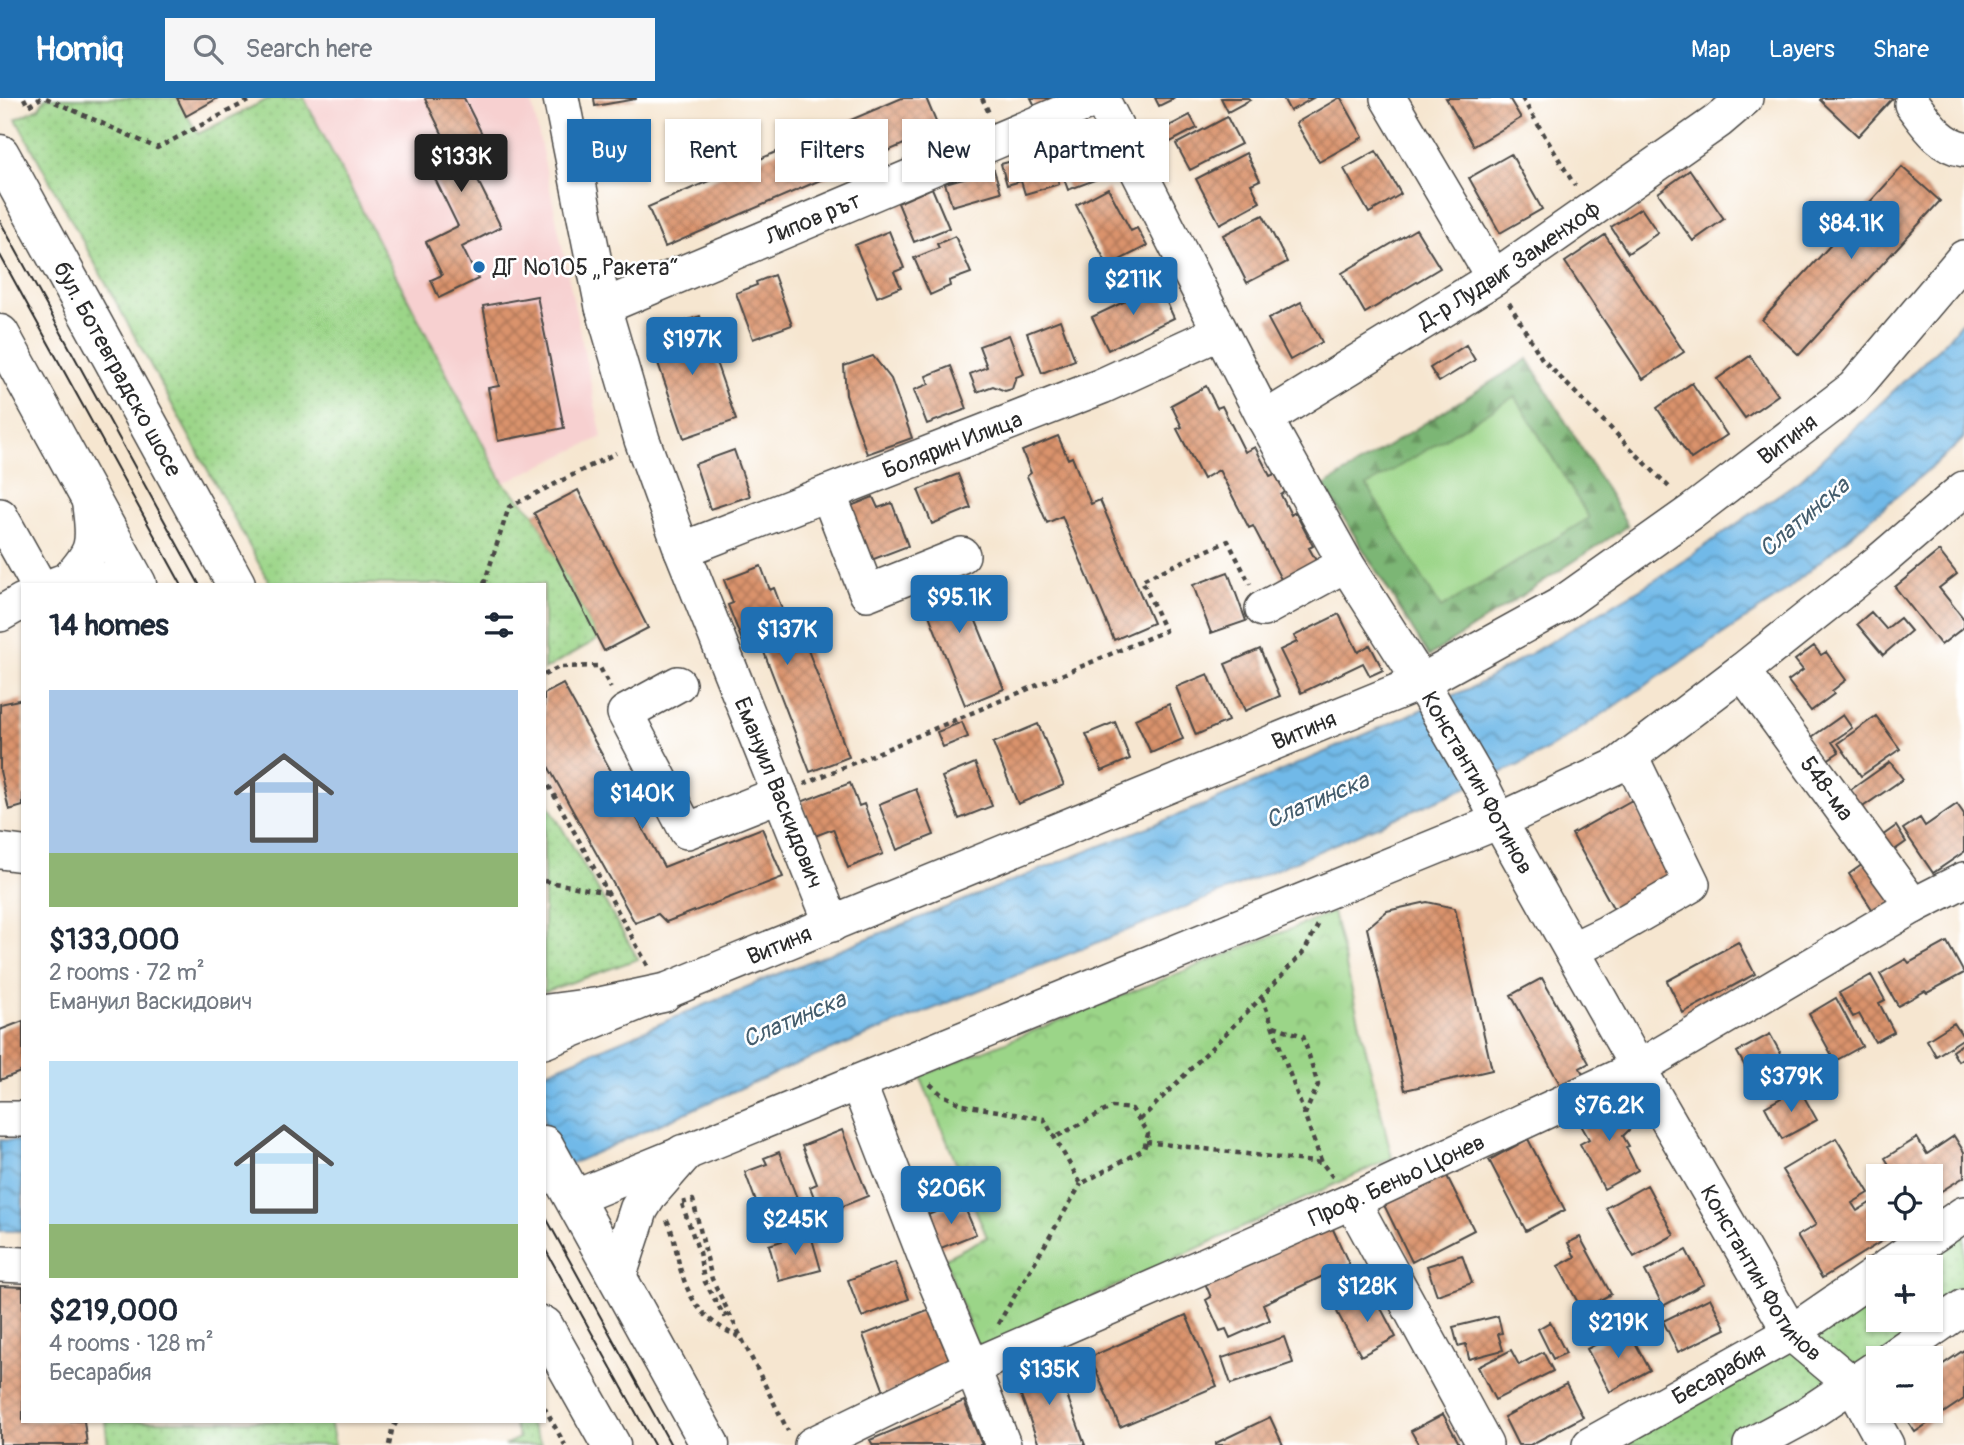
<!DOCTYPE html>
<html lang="en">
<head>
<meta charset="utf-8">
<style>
	:root { --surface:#fff; --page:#f6f6f7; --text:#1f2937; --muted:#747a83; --accent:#1f6fb2 }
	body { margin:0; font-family:Pangolin,sans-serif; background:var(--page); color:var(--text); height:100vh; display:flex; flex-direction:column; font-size:26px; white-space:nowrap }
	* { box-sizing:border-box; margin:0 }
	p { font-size:23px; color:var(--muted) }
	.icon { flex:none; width:38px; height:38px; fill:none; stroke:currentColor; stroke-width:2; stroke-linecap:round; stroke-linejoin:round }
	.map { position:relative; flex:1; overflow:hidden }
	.panel { position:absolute; left:21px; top:485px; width:525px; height:840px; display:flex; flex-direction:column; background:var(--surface); border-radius:0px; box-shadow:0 2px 5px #0004 }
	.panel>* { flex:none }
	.top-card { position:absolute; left:567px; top:21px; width:665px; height:63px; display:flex; gap:14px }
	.fabs { position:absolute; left:1866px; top:1066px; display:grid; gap:14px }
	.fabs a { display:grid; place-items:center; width:77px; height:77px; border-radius:0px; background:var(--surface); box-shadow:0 2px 5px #0004; font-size:35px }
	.price { position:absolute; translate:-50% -60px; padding:0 16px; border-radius:7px; background:var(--accent); color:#fff; font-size:23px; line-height:46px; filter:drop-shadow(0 2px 4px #0008) }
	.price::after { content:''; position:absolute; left:50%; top:42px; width:21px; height:16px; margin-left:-10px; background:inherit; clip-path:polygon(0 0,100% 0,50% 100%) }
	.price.current { background:#222; color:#fff }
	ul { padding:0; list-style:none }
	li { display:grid; align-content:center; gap:14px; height:371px; padding:0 28px }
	li span { display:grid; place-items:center; height:217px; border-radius:0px; color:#555 }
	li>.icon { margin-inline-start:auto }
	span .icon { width:126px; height:126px; fill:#fffc; stroke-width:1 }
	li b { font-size:30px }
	h2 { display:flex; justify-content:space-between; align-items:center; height:84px; padding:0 28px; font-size:30px }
	.chip { padding:0 24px; border-radius:0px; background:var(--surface); box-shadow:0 2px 5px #0004; font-size:24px; line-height:63px }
	.chip.current { background:var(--accent); color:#fff }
	header { display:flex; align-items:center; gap:42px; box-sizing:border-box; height:98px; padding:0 35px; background:var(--accent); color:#fff }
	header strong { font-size:33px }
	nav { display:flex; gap:38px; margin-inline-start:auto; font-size:24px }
	.search { width:490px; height:63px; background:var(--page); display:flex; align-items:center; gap:18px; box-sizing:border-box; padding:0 24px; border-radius:0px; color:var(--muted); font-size:26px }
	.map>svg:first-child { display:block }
	.built { fill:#f7d0d0 }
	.grass { fill:url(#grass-dots); stroke:#63805a; stroke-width:2 }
	.forest { fill:url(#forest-firs); stroke:#547050; stroke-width:2 }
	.park { fill:url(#park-crowns); stroke:#63805a; stroke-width:2 }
	.pitch { fill:#9bd588; stroke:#63805a; stroke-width:2 }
	.water { fill:url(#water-waves); stroke:#4e728a; stroke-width:2 }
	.building { fill:url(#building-cross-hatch) }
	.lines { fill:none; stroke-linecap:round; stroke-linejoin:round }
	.minor-casing { stroke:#494744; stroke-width:38 }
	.major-casing { stroke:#494744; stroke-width:41 }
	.path { stroke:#494744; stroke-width:4.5; stroke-dasharray:5 5; stroke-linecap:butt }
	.minor { stroke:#fff; stroke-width:35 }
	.major { stroke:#fff; stroke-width:38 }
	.tram { stroke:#2b2b2b; stroke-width:2 }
	.poi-dot { fill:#1f6fb2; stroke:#fff; stroke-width:2.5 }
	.labels { text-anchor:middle; stroke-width:5; stroke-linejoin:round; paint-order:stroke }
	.street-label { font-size:23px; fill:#2b2b2b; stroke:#fff }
	.poi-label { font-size:23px; fill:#2b2b2b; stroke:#fff; text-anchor:start }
	.water-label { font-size:24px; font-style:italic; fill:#445d6d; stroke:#fff }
</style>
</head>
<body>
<header>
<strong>Homiq</strong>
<div class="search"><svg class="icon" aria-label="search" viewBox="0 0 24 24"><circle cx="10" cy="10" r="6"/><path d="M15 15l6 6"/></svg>Search here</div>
<nav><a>Map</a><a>Layers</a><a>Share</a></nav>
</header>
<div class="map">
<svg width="1964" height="1347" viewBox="0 0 1964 1347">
	<defs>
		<pattern id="grass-dots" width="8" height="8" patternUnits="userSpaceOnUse" patternTransform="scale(1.75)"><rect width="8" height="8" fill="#9bd588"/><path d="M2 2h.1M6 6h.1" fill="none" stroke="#86b776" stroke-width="1.8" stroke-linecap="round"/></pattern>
		<pattern id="forest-firs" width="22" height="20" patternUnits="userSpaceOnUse" patternTransform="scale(1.75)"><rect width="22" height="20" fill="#7cb674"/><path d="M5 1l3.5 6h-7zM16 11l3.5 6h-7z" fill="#66945f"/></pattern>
		<pattern id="park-crowns" width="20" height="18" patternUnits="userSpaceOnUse" patternTransform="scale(1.75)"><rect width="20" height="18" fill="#9bd588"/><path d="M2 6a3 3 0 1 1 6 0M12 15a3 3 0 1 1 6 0" fill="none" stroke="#86b776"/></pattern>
		<pattern id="water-waves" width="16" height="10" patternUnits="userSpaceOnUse" patternTransform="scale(1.75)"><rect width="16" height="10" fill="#71b9e8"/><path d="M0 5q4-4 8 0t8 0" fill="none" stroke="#5d97bc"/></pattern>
		<pattern id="building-cross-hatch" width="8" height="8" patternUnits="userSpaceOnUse" patternTransform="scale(1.75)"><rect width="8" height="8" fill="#da936c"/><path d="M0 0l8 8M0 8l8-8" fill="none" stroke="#b17859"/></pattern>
	</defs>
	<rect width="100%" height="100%" fill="#fff"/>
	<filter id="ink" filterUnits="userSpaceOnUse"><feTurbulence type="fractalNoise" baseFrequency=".0143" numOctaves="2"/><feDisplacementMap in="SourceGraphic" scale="14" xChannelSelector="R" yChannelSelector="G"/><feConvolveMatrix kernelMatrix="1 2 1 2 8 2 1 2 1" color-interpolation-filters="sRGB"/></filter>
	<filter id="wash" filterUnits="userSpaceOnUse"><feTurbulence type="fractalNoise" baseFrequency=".00686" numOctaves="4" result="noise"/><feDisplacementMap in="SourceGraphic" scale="28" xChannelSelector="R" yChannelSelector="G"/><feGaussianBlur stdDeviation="1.57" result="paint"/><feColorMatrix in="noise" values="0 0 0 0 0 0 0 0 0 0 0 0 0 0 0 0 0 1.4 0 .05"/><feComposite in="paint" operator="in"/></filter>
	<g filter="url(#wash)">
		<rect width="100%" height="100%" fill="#f6e6d0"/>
		<path class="built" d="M304,0H531L602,339L503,385Z"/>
		<path class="grass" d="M45,0H177L198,36L270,0H304L503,385L534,415L598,541L544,572V486H270L16,21L39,10Z
			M544,699L638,861L544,894Z
			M1964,1116V1209L1751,1347H1590L1878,1175V1222H1930V1169H1887Z
			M105,1323H330L335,1347H108Z
			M513,1323H529L542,1347H504L519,1340Z"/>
		<path class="forest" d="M1528,261L1628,428L1429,558L1324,388Z"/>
		<path class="park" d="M1333,814L1392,1060L978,1252L945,1160L987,1139L920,978Z"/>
		<path class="pitch" d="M1515,298L1589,420L1441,510L1367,388Z"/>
		<path class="water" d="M1964,221V340L1956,348L1777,500L1559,645L1519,667L1242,786L784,971L544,1078V975L768,880L1211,704L1475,588L1657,481L1800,382L1947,242Z
			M0,1042L23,1043V1133H0Z"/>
		<g id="blocks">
			<path class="building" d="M177,0H218L186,18Z
				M427,0H464L496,64L474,75L501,129L462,149L478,181L439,200L431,182L442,177L426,144L458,128L435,81L459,70L425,1Z
				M594,0H636V1L595,8Z
				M902,0H926L939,31L665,149L648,109Z
				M1031,0H1065L1038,14Z
				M1155,0H1175L1159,8Z
				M1221,0H1248L1250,2L1228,14Z
				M1283,0H1313L1290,13Z
				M1339,0H1341L1363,39L1319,64L1296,25Z
				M1446,0H1509L1521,20L1474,48Z
				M1822,0H1893L1858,38L1820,2Z
				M1190,17L1197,30L1161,49L1154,36Z
				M1227,19L1241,46L1190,72L1176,46Z
				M1087,44L1100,80L1068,92L1055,55Z
				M1049,50L1059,86L1025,96L1021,83L1007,87L1001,66L1034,57L1033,54Z
				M1376,53L1401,96L1369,115L1344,71Z
				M1246,55L1260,82L1251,86L1260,104L1220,126L1196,81Z
				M1511,56L1542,111L1500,135L1469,80Z
				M1902,69L1940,103L1799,257L1762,222Z
				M994,72L1001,94L952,108L945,85Z
				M1690,72L1724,121L1693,143L1658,95Z
				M932,90L949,130L914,144L898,105Z
				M1108,90L1131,133L1137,130L1147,148L1108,168L1076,107Z
				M1641,110L1658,135L1628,155L1611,129Z
				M1263,117L1287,164L1247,185L1223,137Z
				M1416,131L1440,170L1365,215L1342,175Z
				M889,133L904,170L894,174L901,189L877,199L855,147Z
				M1605,137L1684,254L1643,281L1565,164Z
				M955,138L971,175L949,183L950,188L930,197L914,160L939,150L937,146Z
				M774,177L792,227L753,241L736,195L757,187L756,184Z
				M1159,187L1174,220L1108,252L1092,219Z
				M537,198L564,330L498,343L488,290L499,288L483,208Z
				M1301,204L1322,244L1290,262L1268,221Z
				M700,218L736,322L684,340L648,236Z
				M1060,222L1075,262L1042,275L1027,235Z
				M1009,237L1024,276L1016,279L1012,291L1005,293L993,288L977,294L970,276L987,269L979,248Z
				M1466,247L1475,262L1439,284L1430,270Z
				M873,258L891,281L912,340L867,356L846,297L844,268Z
				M1750,258L1778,297L1745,320L1717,281Z
				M951,268L967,311L927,326L914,292L929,286L926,278Z
				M1692,285L1727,337L1691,361L1657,310Z
				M1206,288L1217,310L1222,308L1245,354L1255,349L1270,378L1275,376L1285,394L1281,397L1291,417L1295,414L1313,448L1309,450L1319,468L1284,487L1253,428L1249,430L1219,372L1203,381L1177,331L1182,329L1171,307Z
				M1058,338L1068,361L1072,359L1091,406L1100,402L1153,525L1114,542L1062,418L1047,425L1027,378L1031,375L1022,353Z
				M734,352L750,398L710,411L695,366Z
				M958,376L971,410L932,426L918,392Z
				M578,392L648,530L604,553L534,415Z
				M873,399L878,410L892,405L908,448L866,464L846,410Z
				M1939,453L1957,476L1939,490L1964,521V529L1941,547L1895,489Z
				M953,467L1004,591L965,607L915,482Z
				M761,468L770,492L774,490L792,537L801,534L849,659L810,674L762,549L747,555L728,507L733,505L724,482Z
				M1228,474L1246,523L1211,535L1193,487Z
				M1871,514L1886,531L1900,520L1911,533L1883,557L1857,526Z
				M1339,516L1358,554L1370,547L1383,572L1370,578L1363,565L1301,595L1280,552L1297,544L1294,538Z
				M1814,548L1821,557L1826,554L1846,582L1832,593L1834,596L1811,613L1788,583L1803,572L1795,562Z
				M1260,551L1280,598L1245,613L1225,566Z
				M1208,576L1228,623L1196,637L1176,589Z
				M563,586L664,769L762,730L783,779L666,824L658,816L635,825L544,661V596Z
				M23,601V708L9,712L0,673V606Z
				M1169,606L1183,641L1151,655L1135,621Z
				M1843,617L1852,630L1832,644L1839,654L1824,664L1809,641Z
				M1876,618L1900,651L1861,678L1838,645Z
				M962,624L968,639L943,649L937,634Z
				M1115,624L1130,661L1102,673L1086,636Z
				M1038,626L1064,687L1018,706L993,645Z
				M1890,664L1903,681L1861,710L1849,693Z
				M975,665L992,708L959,721L942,679Z
				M850,685L859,708L864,706L883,756L848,770L833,731L815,738L801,704Z
				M916,691L934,737L897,752L879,706Z
				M1632,702L1676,780L1616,815L1572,736Z
				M1957,706L1964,716V754L1933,775L1903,731L1920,720L1925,728Z
				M1896,728L1906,744L1893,753L1882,738Z
				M1866,764L1894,805L1876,817L1849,776Z
				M1427,804L1455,810L1492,972L1405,992L1367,830L1387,813Z
				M1738,844L1755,876L1683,915L1667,883Z
				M1947,844L1964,875L1927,895L1925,893L1898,908L1880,876L1906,861L1909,865Z
				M1871,877L1885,902L1879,905L1894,934L1875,944L1859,916L1853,919L1839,895Z
				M1542,880L1589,965L1580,970L1584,978L1562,990L1511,897Z
				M1836,900L1862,948L1835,963L1809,916Z
				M23,923V973L0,982V932Z
				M1954,925L1964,940L1936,958L1927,942Z
				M1770,936L1786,965L1753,983L1737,954Z
				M1964,945V959L1958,963L1952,953Z
				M1799,990L1817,1022L1782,1041L1765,1009Z
				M1612,1004L1622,1006L1630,1013L1632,1024L1631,1030L1623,1038L1629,1048L1626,1049L1638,1072L1604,1091L1580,1046L1589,1041L1578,1022Z
				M842,1032L868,1098L821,1117L810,1089L817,1086L802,1048Z
				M1954,1038L1964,1054V1079L1930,1100V1078H1896L1885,1060L1917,1040L1927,1056Z
				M1836,1040L1869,1095L1852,1105L1857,1113L1878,1100V1130H1903L1822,1180L1797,1138L1816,1127L1782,1072Z
				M1528,1041L1565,1112L1526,1133L1489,1062Z
				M779,1054L802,1113L765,1128L745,1074L767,1066L764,1060Z
				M1445,1074L1474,1132L1412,1164L1383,1105Z
				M1647,1087L1674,1137L1634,1159L1606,1110Z
				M947,1109L950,1116L965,1110L976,1136L941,1150L928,1117Z
				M1331,1127L1349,1166L1263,1206L1270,1222L1230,1240L1226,1231L1220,1233L1206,1202L1211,1199L1205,1185Z
				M810,1134L821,1172L779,1183L769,1147Z
				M1580,1139L1611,1196L1582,1212L1558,1168L1575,1159L1568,1145Z
				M1686,1152L1704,1186L1663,1208L1645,1173Z
				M1462,1157L1472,1185L1437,1197L1427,1168Z
				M895,1164L909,1201L862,1219L848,1182Z
				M0,1188L23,1189V1323H84L87,1347H0Z
				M1373,1195L1396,1239L1361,1258L1337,1214Z
				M1710,1200L1726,1231L1678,1254L1663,1223Z
				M930,1211L953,1271L885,1296L863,1237Z
				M1186,1217L1217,1288L1120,1329L1090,1259Z
				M1498,1218L1502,1235L1498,1236L1503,1252L1469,1261L1466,1246L1458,1248L1453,1229Z
				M1550,1224L1566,1255L1553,1261L1538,1231Z
				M1627,1230L1650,1272L1610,1294L1587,1251Z
				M1284,1239L1293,1265L1231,1286L1222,1260Z
				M1511,1252L1519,1267L1543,1254L1553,1273L1495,1302L1478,1269Z
				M1964,1252V1301L1915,1334L1900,1312H1930V1275Z
				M1055,1264L1085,1347H1039L1014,1278Z
				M1566,1286L1583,1319L1530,1347H1518L1504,1319Z
				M964,1303L982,1347H873L870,1342Z
				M1443,1316L1460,1347H1419L1411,1333Z
				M1270,1319L1283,1347H1216V1345Z"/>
		</g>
	</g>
	<g filter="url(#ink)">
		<use href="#blocks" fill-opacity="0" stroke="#494744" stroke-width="2"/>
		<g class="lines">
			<g class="minor-casing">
				<g id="minor">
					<path id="s1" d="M561,0L603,209L642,342L682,452L832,826"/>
					<path id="s2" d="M1101,0L1265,321L1346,466L1421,584L1483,691L1499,723L1638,970L1791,1235L1853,1287L1886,1347"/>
					<path d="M1388,0L1494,180"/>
					<path d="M1912,6C1926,24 1939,47 1964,51"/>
					<path id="s3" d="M603,209L1098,0"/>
					<path id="s4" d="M1265,321L1494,180L1718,23L1745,0"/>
					<path d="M828,395L867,495L962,457"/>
					<path d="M0,418L38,486"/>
					<path id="s5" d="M682,452L1102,288L1220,234"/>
					<path d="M69,481C77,472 88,460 91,448C95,433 90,413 89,398"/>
					<path d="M57,486C78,477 100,480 121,486"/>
					<path d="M1263,511L1346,466"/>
					<path d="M0,516L23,503"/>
					<path id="s6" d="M1742,573L1913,808"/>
					<path d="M678,586L625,615L687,733L780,696"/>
					<path d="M0,753L23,756"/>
					<path d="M1572,852L1607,835L1692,786L1630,658"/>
					<path id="s7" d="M544,943L1421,584L1559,508L1693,413L1854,290L1964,160"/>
					<path d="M858,985L927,1163L972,1269L1003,1347"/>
					<path d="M0,1021H23"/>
					<path d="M574,1100L1499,723L1617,668L1742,573L1879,464L1964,391"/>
					<path d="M1352,1103L1485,1347"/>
					<path d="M0,1166L23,1167"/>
					<path d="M1887,1169L1964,1116"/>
					<path d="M1891,1260L1964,1209"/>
					<path id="s8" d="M812,1347L972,1269L1352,1103L1638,970L1913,808L1964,782"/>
					<path id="s9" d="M1590,1347L1791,1235L1878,1175"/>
					<path d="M1751,1347L1803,1319L1878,1269"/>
				</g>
			</g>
			<g class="major-casing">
				<g id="major">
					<path id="s10" d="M0,56L236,486"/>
					<path d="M0,236L137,486"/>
					<path d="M544,916L597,909L663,895"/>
					<path d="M544,1047L710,1347"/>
					<path d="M617,1178L639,1111L649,1095L683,1056"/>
					<path d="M544,1228L611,1347"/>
				</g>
			</g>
			<path class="path" d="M24,0L28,8L41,0
				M46,0L157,50L250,2V0
				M982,0L989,15
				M1522,0L1575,88
				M1509,205L1542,261L1672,392
				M484,486L509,409L616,355
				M544,577L559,569L599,568L611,590
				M544,679L648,868
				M804,686L1165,533L1142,482L1228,443L1250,486
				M544,783L608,795
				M1262,899L1322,1065
				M1274,928L1303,938L1318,987L1305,1016
				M930,986L941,996L963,1007L1044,1021L1081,1086L1144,1051L1148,1036L1132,1011L1112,1009L1056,1039
				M1140,1022L1259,902L1305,852L1318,827
				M1146,1044L1322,1065L1333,1079
				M682,1105L693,1102L712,1181L788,1333
				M682,1106L699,1154L704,1182L724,1218L729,1216
				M667,1122C675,1138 676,1154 680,1170C691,1207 705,1223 739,1239
				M998,1226L1081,1086
				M544,1309L565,1347
				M389,1347L392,1332L397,1323"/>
			<use href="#minor" class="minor"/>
			<use href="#major" class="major"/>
			<path class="tram" d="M0,123L199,486
				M0,157L181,486
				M544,1116L671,1347
				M544,1149L654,1347"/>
		</g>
	</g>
	<circle class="poi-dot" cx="479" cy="169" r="7"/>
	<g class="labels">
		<g class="street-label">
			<text dy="8" stroke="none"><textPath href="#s3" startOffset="228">Липов рът</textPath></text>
			<text dy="8" stroke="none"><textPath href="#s4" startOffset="289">Д-р Лудвиг Заменхоф</textPath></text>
			<text dy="8" stroke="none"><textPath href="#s10" startOffset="245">бул. Ботевградско шосе</textPath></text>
			<text dy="8" stroke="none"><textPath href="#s7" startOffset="1388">Витиня</textPath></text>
			<text dy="8" stroke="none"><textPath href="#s5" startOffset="290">Болярин Илица</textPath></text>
			<text dy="8" stroke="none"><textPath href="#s7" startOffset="821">Витиня</textPath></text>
			<text dy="8" stroke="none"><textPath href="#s2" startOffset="782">Константин Фотинов</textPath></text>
			<text dy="8" stroke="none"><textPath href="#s6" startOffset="145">548-ма</textPath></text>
			<text dy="8" stroke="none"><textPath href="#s1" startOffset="730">Емануил Васкидович</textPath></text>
			<text dy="8" stroke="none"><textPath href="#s7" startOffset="254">Витиня</textPath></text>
			<text dy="8" stroke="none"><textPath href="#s8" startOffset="642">Проф. Беньо Цонев</textPath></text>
			<text dy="8" stroke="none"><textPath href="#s2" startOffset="1349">Константин Фотинов</textPath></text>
			<text dy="8" stroke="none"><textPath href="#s9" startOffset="147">Бесарабия</textPath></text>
		</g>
		<g class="poi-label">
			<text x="493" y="177">ДГ №105 „Ракета“</text>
		</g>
		<g class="water-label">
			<text transform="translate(1804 419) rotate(-40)" y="8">Слатинска</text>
			<text transform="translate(1317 702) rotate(-23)" y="8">Слатинска</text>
			<text transform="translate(794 921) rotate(-23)" y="8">Слатинска</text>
		</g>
	</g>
</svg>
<div class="fabs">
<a><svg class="icon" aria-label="locate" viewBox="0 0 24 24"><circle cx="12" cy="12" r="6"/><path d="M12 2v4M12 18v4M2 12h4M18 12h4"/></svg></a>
<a>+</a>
<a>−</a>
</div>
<b class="price current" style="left:461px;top:96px">$133K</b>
<b class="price" style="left:1851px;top:163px">$84.1K</b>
<b class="price" style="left:1133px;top:219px">$211K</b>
<b class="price" style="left:692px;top:279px">$197K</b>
<b class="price" style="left:959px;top:537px">$95.1K</b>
<b class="price" style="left:787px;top:569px">$137K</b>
<b class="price" style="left:642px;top:733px">$140K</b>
<b class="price" style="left:1791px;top:1016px">$379K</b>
<b class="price" style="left:1609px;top:1045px">$76.2K</b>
<b class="price" style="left:951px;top:1128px">$206K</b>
<b class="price" style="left:795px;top:1159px">$245K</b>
<b class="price" style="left:1367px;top:1226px">$128K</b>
<b class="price" style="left:1618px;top:1262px">$219K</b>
<b class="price" style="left:1049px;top:1309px">$135K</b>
<div class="top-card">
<a class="chip current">Buy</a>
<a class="chip">Rent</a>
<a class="chip">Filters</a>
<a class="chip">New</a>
<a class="chip">Apartment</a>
</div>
<section class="panel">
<h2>14 homes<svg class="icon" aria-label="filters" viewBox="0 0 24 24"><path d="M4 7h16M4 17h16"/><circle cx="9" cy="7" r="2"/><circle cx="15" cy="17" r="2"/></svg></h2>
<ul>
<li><span style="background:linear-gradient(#a9c7e8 75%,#8fb573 0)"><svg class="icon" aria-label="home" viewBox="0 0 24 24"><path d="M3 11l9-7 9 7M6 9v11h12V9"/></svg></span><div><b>$133,000</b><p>2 rooms · 72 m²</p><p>Емануил Васкидович</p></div></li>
<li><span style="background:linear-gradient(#bfe0f5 75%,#8fb573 0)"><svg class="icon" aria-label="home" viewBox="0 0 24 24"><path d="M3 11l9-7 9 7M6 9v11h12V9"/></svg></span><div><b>$219,000</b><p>4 rooms · 128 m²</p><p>Бесарабия</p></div></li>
</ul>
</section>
</div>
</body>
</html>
